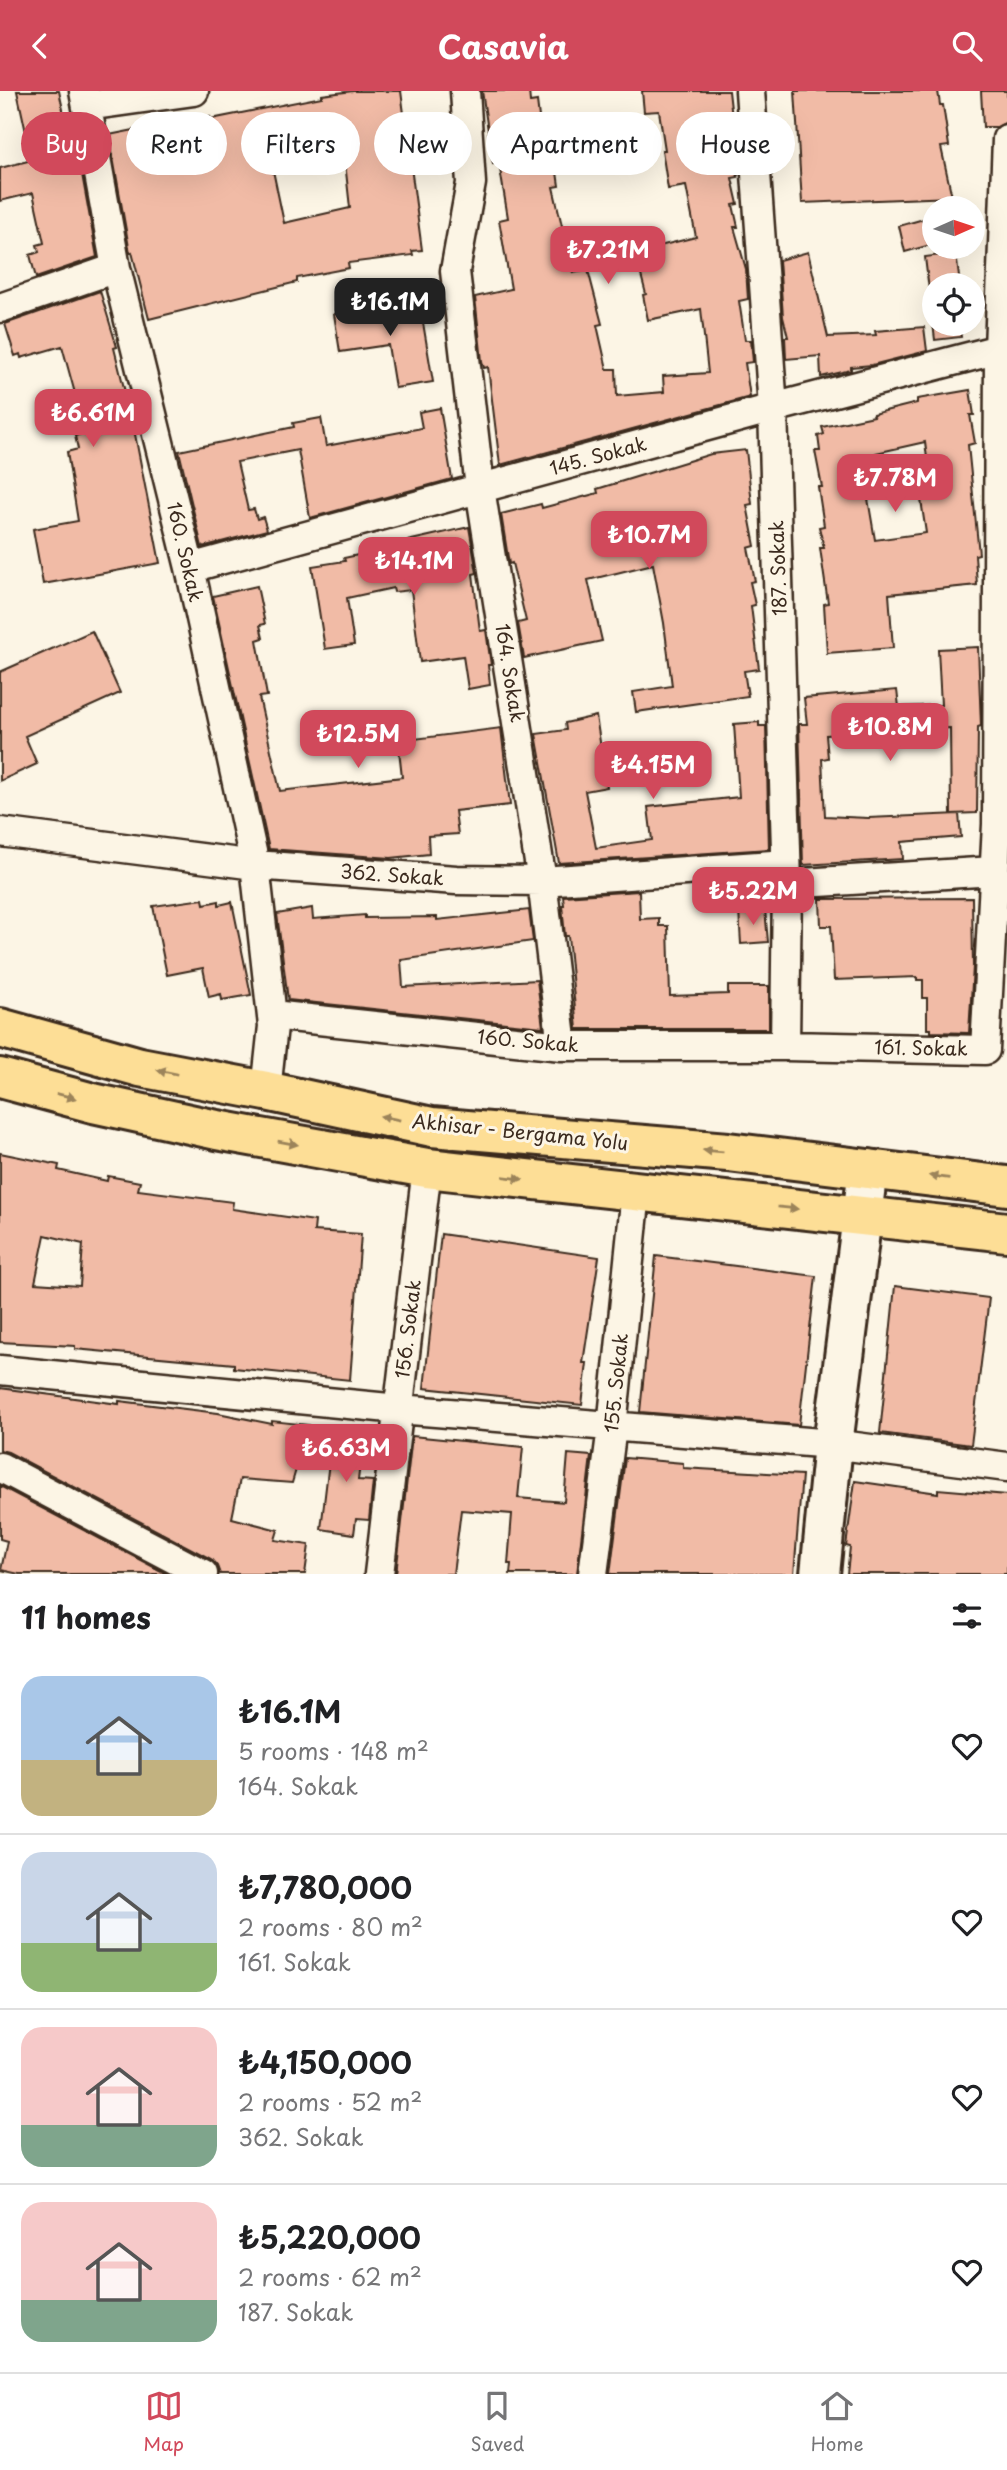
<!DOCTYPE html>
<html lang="en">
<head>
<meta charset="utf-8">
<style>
	:root { --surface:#fff; --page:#f6f6f6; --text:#202124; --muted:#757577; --line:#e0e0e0; --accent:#d1495b }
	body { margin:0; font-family:"Playpen Sans",sans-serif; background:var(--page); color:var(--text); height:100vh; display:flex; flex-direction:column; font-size:26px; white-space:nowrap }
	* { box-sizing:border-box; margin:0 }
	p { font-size:23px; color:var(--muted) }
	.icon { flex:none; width:38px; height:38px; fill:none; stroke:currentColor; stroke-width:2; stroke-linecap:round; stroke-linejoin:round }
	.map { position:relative; height:1483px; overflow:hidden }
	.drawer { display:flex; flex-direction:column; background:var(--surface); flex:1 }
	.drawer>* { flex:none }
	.hud { position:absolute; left:21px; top:21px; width:966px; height:63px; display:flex; gap:14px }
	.needle { width:46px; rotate:87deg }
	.buttons { position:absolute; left:922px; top:105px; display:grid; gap:14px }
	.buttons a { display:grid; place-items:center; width:63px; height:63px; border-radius:50%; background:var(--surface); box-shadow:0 7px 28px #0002; font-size:35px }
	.price { position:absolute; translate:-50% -60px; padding:0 16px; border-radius:14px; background:var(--accent); color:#fff; font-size:23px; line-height:46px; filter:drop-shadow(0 2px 4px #0008) }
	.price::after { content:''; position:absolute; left:50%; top:42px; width:21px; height:16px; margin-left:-10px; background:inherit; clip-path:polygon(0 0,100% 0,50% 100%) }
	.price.selected { background:#222; color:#fff }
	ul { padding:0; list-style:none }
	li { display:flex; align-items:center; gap:21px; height:175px; padding:0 21px }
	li+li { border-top:2px solid var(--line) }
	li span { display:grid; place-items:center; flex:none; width:196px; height:140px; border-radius:21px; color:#555 }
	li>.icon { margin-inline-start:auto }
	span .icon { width:84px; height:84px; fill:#fffc; stroke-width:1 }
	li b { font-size:30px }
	h2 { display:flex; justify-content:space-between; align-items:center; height:84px; padding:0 21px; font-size:30px }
	.chip { padding:0 24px; border-radius:32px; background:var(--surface); box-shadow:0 7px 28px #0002; font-size:24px; line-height:63px }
	.chip.selected { background:var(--accent); color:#fff }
	header { display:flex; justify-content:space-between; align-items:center; height:91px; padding:0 21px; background:var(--accent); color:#fff; font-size:32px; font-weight:700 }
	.tabs { display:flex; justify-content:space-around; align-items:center; height:98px; border-top:2px solid var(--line); background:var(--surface); font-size:19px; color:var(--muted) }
	.tabs a { display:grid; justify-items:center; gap:4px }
	.tabs .selected { color:var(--accent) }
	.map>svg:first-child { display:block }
	.building { fill:#f1bba6; stroke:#3b2a1e; stroke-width:2; fill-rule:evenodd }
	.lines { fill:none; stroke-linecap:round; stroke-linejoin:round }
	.street-casing { stroke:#3b2a1e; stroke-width:33 }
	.secondary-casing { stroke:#3b2a1e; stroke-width:44 }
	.primary-casing { stroke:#3b2a1e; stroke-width:44 }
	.street { stroke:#fcf5e5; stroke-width:28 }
	.secondary { stroke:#fcf5e5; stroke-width:38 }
	.primary { stroke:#fdde96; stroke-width:38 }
	.oneway { fill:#9c845a }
	.labels { text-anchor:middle; stroke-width:6; stroke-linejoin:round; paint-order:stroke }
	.street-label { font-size:19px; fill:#3b2a1e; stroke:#fcf5e5 }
</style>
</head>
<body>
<header><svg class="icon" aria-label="back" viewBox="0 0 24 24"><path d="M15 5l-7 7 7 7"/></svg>Casavia<svg class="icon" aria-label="search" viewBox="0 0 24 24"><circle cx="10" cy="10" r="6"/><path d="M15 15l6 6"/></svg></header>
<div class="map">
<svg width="1007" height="1483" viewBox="0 0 1007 1483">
	<rect width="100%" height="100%" fill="#fcf5e5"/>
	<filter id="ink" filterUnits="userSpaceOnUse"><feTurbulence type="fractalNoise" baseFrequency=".0143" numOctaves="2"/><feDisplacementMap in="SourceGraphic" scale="14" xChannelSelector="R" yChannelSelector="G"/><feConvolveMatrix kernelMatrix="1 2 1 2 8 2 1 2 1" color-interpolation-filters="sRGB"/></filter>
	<g filter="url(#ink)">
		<path class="building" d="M17,0H59L70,51L76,50L97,166L36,187L30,164L39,161L37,154L44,152L33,102L0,110V77L32,69Z
			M353,0H401L422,159L412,160L413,164L348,172L349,177L297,187V191L149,228L132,161L130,162L109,44L159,34L160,37L210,26L211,28L322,6V4ZM343,53L350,117L284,132L270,65Z
			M482,0H529L530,11L537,10L545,75L556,74L559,95L553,96L573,182L588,179L602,233L597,234L607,278H616L617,305L664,301L663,285L708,282L701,218L648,229L643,204L646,203L635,161L696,146L686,95L668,98L662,59H665L659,20L644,21L642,0H729L734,45H731L738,86L732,87L738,113L733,114L738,136H734L746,178L748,208L739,210L745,249H751L753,271L745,272L750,306L500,374L488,276L484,277L482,270L475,206L511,198L499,129L508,127L499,72L493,73Z
			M795,0H938L940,14H943L949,55L941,56L952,106L802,112Z
			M981,0H1007V31L997,36H983Z
			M934,125V153L905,161L899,135Z
			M808,161L828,246L876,244L875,240L924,236L927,260L872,274L851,276V279L821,286L820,265L786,268L785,246H788L783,226L779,169Z
			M956,162L960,194H934V233H959L961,246L935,249L925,166Z
			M100,200L117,256L114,257L133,333L160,472L43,493L33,438L78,430L67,361L78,358L75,345L81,343L73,307L76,306L62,255L21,267L20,263L15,265L5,233Z
			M419,208L433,291L395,297L388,254L340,261L334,223Z
			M970,299L974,324H970L975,352L968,354L979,463L975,464L977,494L889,503L893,557L827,562L824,513L828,512L820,457H824L819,436L824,435L818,396H822L815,360H820L818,345L824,343L822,336L874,325L873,323L917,312V308ZM925,351L932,408L921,409L926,442L875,449L864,384L880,380L876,362Z
			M440,317L452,388L310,427L298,359L237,371L248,419L254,418L257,428L263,426L267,439L202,456L179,360L294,336L293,332L321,327L326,355L422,337L419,321Z
			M746,359L752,413L747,414L755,455L748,457L755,490L750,491L755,514L751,515L759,578L744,580L748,605L636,621L633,601L672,595L664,532L653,473L588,489L602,550L524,567L518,532L526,530L512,472L509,473L501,423L541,413L542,417L598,402L597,398L711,363Z
			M469,436L477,482L473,483L480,540L486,539L491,574H488L490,594L468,598L463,565L420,571L411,499L394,501L393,497L347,507L354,554L325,558L312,475L345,470L344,467L386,458L385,455Z
			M257,495L265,533L260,534L263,547L257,549L267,605L259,606L280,700L402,686L398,650L501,637L510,714L455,720L458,743L428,745L429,763L391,767L269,758L213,505Z
			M92,540L120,602L25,645L37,673L0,690V581Z
			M978,556L981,635L978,636L977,722L951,723L950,637L826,644L828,667L822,668L825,725L868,727L959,723L961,746L902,751L903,768L803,774L799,633H807L804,607L897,599L899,616L941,614L938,558Z
			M596,625L607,696L585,700L596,757L652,749L648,716L739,706L734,633L759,631V635H766L769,758L559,772L536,643L566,639L565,632Z
			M639,800L640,828L659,827V835H668L670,905L728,903V895H769V938H577L568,845H565L562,814H564L563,805Z
			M972,807L973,875L969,942L931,941V938H927V907H923V889H917V886L834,889L831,835H821L820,808Z
			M203,808L204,813L219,810V814L232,811L251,904L222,909L221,903L209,906L203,877L167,884L153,815Z
			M312,817L313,828L365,824V827L437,826V829L529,819L533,850L401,869L403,896L537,889L543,936L288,909L277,823Z
			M765,818L768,851L741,853L739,820Z
			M0,1062L59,1074L58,1079L107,1090L108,1085L140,1091L138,1099L233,1111L232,1118L315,1130L314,1140L361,1143L350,1289L234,1277V1273L75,1258V1255L0,1251ZM45,1144L83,1153L80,1195L35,1192Z
			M441,1143L599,1166L583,1272H587L582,1314L424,1297Z
			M656,1165L816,1185L799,1334L640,1321Z
			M895,1195L989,1207L971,1354L880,1342Z
			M0,1297L119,1313V1310L218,1322L272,1333V1330L309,1334L292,1392L240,1388L232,1427L278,1439L275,1449L309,1454L305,1483H220L217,1475L211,1468L8,1361L0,1359Z
			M333,1337L364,1341L358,1389L373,1390L369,1429L356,1428L354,1443L321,1438Z
			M412,1345L523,1356L518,1407L564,1411L568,1363L591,1365L577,1483H510L511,1473H508L512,1423L461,1419L453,1483H396Z
			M625,1367L683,1372V1377L802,1384L794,1483H610Z
			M855,1390L938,1402V1398L1007,1404V1483H847L850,1456L846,1455Z
			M0,1395L167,1483H19L1,1479L7,1450L0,1448Z"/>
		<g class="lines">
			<g class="street-casing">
				<path id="street" d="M84,0L116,177L190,477L255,774L273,935L266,1000
					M465,0L471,92L455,180L480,397L542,790L562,955
					M750,0L773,317L787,793L785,955
					M87,15L194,0
					M0,217L116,177
					M190,477L773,317L999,258H1007
					M0,741L255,774L456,789L542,790L786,773
					M787,793L994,780
					M272,924L562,955H785L985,959L997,733L999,258L1007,48
					M0,1279L399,1318L833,1353L1007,1376
					M0,1376L203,1483
					M379,1483L427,1077
					M593,1483L612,1336L636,1101"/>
			</g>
			<g class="secondary-casing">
				<path id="secondary" d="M820,1483L833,1353L868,1078"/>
			</g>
			<g class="primary-casing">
				<path id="primary" d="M0,937L140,976L266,1000L432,1036L728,1061L1007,1095
					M0,987L93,1012L217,1039L427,1077L1007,1141"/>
			</g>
			<use href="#street" class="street"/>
			<use href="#secondary" class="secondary"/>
			<use href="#primary" class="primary"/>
		</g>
		<defs><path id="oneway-solid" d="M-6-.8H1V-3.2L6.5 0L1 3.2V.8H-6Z" transform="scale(1.75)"/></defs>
		<g class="oneway">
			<use href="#oneway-solid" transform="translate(167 981) rotate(-169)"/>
			<use href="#oneway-solid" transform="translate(66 1005) rotate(15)"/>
			<use href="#oneway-solid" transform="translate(390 1027) rotate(-168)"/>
			<use href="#oneway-solid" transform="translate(288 1052) rotate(10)"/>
			<use href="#oneway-solid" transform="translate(713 1060) rotate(-175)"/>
			<use href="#oneway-solid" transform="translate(939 1086) rotate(-173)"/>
			<use href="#oneway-solid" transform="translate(513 1087) rotate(7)"/>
			<use href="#oneway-solid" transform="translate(788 1117) rotate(6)"/>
		</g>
	</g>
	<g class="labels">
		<g class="street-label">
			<text transform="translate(598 365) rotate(-15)" y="7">145. Sokak</text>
			<text transform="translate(185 461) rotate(77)" y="7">160. Sokak</text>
			<text transform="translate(778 477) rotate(-92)" y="7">187. Sokak</text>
			<text transform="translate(510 582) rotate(81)" y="7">164. Sokak</text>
			<text transform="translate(392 784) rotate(4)" y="7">362. Sokak</text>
			<text transform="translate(528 950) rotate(5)" y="7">160. Sokak</text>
			<text transform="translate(921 957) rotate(1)" y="7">161. Sokak</text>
			<text transform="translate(520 1041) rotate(6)" y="7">Akhisar - Bergama Yolu</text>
			<text transform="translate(408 1238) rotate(-83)" y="7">156. Sokak</text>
			<text transform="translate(616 1292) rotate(-84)" y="7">155. Sokak</text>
		</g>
	</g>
</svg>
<div class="buttons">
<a><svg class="needle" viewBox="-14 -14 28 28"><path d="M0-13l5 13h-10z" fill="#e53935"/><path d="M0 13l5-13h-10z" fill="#757577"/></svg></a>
<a><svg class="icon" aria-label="locate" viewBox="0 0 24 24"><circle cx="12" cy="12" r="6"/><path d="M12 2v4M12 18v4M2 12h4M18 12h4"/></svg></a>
</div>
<b class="price" style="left:608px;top:195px">₺7.21M</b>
<b class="price selected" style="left:390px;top:247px">₺16.1M</b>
<b class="price" style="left:93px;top:358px">₺6.61M</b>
<b class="price" style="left:895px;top:423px">₺7.78M</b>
<b class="price" style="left:649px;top:480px">₺10.7M</b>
<b class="price" style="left:414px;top:506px">₺14.1M</b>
<b class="price" style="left:890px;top:672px">₺10.8M</b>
<b class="price" style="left:358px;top:679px">₺12.5M</b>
<b class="price" style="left:653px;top:710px">₺4.15M</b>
<b class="price" style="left:753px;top:836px">₺5.22M</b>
<b class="price" style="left:346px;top:1393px">₺6.63M</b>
<div class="hud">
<a class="chip selected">Buy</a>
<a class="chip">Rent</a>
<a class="chip">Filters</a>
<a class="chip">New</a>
<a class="chip">Apartment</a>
<a class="chip">House</a>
</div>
</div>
<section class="drawer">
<h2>11 homes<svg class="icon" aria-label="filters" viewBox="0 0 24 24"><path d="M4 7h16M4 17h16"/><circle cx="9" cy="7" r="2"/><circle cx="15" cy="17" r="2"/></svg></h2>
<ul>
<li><span style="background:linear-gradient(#a9c7e8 60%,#c2b280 0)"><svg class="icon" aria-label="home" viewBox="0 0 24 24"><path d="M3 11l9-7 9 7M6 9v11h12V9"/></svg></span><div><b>₺16.1M</b><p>5 rooms · 148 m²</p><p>164. Sokak</p></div><svg class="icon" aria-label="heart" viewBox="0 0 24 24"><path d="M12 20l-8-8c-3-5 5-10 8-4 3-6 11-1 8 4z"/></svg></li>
<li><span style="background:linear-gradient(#c9d6e8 65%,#8fb573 0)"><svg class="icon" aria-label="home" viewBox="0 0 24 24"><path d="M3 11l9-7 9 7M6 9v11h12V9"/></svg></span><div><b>₺7,780,000</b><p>2 rooms · 80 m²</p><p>161. Sokak</p></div><svg class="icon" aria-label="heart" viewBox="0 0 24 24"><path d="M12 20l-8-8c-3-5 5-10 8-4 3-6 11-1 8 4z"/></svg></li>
<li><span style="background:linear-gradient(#f6c9c9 70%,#7fa58c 0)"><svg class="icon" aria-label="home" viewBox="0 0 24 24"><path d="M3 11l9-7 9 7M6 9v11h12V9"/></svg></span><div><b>₺4,150,000</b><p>2 rooms · 52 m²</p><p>362. Sokak</p></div><svg class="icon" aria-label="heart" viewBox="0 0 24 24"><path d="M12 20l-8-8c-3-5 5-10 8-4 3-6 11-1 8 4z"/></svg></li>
<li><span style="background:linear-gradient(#f6c9c9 70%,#7fa58c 0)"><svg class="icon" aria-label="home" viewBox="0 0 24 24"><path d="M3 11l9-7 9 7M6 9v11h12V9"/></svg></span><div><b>₺5,220,000</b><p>2 rooms · 62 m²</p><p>187. Sokak</p></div><svg class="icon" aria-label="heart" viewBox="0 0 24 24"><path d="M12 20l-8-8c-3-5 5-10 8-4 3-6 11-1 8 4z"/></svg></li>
</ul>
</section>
<nav class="tabs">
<a class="selected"><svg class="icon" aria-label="map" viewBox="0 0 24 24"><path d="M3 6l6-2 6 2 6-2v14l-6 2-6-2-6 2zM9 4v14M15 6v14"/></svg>Map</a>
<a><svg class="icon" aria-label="saved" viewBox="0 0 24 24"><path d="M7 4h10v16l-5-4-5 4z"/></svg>Saved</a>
<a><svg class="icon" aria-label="home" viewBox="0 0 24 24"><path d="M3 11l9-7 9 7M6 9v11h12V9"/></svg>Home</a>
</nav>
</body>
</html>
